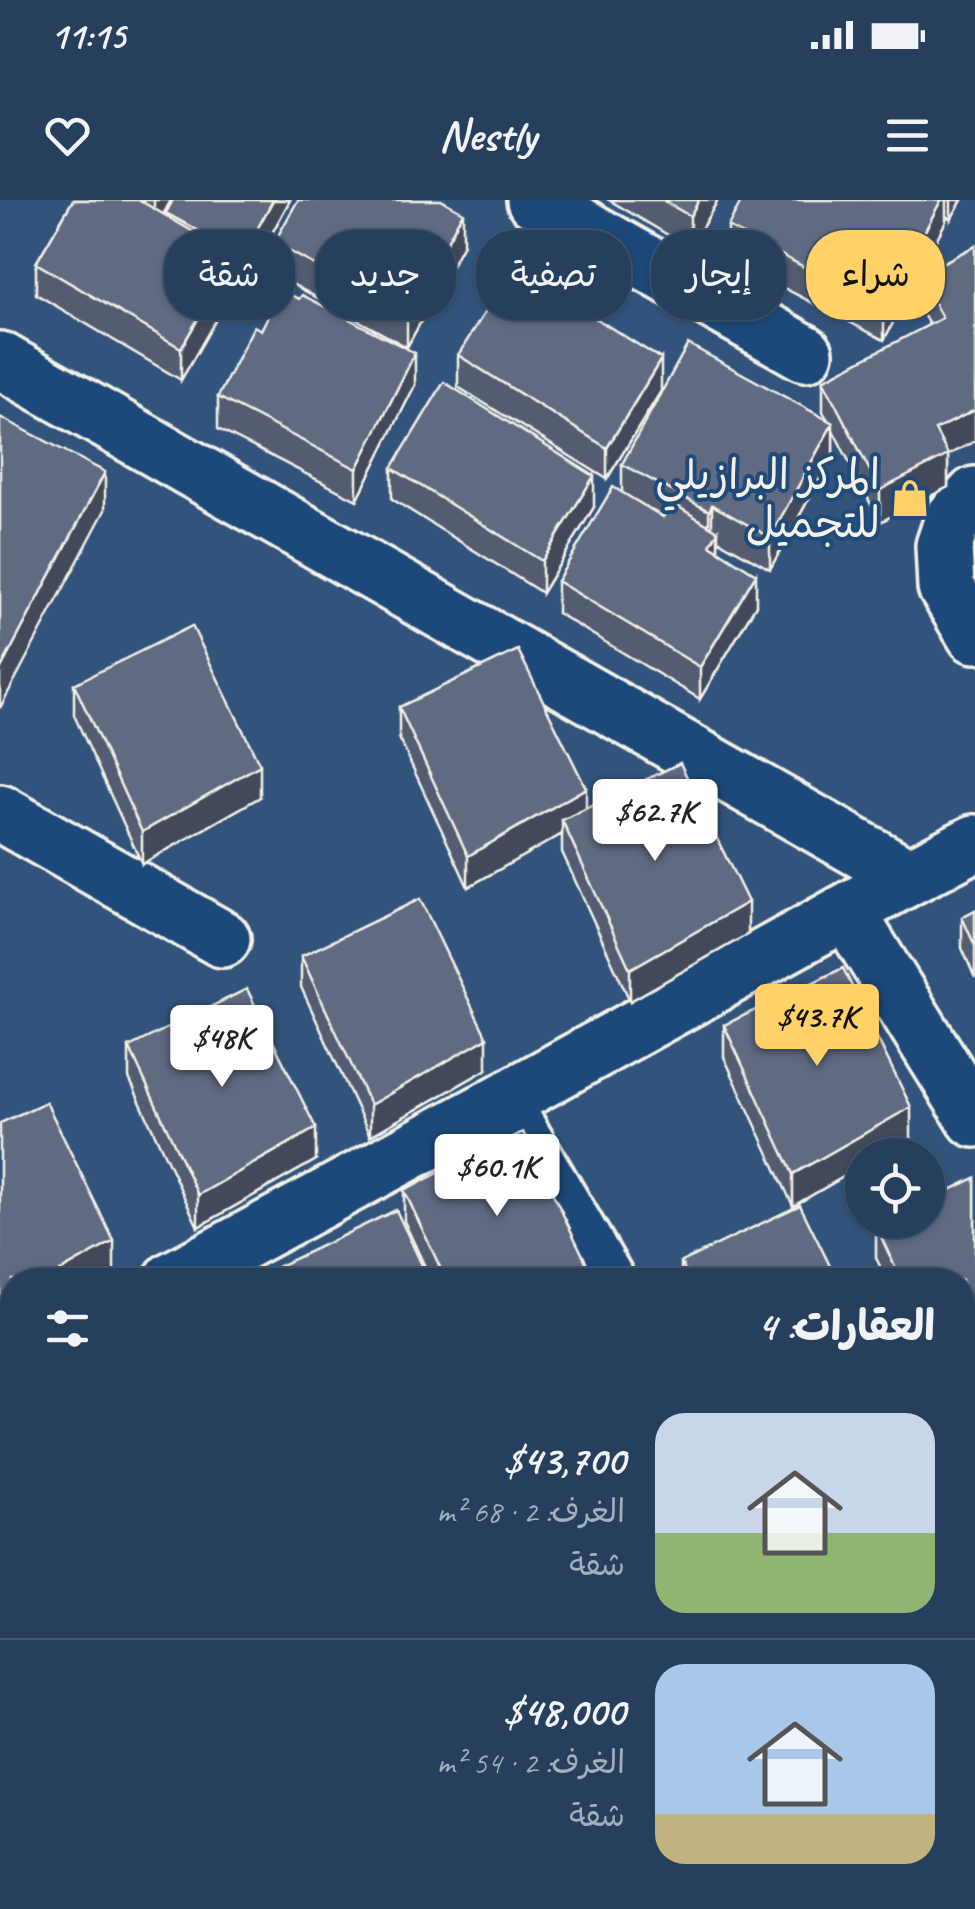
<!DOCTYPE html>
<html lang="ar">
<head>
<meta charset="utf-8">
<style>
	:root { --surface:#263f5d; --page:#2e4663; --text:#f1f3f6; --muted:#a4afbc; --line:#425872; --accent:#ffd166 }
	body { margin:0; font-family:Caveat,"Playpen Sans Arabic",sans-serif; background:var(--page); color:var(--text); direction:rtl; height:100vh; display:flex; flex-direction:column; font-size:38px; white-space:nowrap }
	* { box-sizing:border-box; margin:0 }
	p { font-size:32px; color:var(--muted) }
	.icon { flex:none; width:55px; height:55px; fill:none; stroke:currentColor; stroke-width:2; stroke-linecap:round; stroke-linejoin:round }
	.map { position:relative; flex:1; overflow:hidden; direction:ltr }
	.sheet { position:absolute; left:0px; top:1068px; width:975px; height:642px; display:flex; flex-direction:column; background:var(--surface); border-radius:40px 40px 0 0; box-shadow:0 2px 8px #0004,0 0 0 2px var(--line); direction:rtl }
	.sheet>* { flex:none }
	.top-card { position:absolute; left:30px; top:30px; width:915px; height:90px; direction:rtl; display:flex; gap:20px }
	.fabs { position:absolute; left:845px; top:938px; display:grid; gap:20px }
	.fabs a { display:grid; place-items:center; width:100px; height:100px; border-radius:50%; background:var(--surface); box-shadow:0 2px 8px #0004,0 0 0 2px var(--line); font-size:50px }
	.price { position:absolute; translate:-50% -85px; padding:0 22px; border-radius:10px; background:#fff; color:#222; font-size:32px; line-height:65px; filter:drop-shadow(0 2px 5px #0008) }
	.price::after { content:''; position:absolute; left:50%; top:60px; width:30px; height:22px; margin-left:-15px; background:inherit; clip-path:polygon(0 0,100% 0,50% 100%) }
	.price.current { background:var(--accent); color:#111 }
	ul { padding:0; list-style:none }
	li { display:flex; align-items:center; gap:30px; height:250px; padding:0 40px }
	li+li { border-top:2px solid var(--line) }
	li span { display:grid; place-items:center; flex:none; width:280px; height:200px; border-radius:30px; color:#555 }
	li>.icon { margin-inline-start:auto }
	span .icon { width:120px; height:120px; fill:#fffc; stroke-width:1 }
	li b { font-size:42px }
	h2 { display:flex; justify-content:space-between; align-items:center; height:120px; padding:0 40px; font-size:42px }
	.tag { padding:0 35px; border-radius:40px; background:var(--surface); box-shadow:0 2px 8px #0004,0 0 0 2px var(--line); font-size:35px; line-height:90px }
	.tag.current { background:var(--accent); color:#111 }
	.status { display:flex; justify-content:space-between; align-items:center; height:70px; padding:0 50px; background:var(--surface); direction:ltr }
	.status svg { height:28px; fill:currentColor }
	header { display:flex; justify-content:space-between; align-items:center; height:130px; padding:0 40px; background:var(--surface); font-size:45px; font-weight:700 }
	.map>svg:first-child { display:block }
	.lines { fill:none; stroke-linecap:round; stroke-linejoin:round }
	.minor-casing { stroke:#f4f1e8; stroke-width:62 }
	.minor { stroke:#1f4a7a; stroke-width:55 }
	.wall { fill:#535b6f; stroke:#f4f1e8; stroke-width:2.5 }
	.shaded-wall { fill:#434a5a; stroke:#f4f1e8; stroke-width:2.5 }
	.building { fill:#606a81; stroke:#f4f1e8; stroke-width:2.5 }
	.labels { text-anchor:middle; stroke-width:8; stroke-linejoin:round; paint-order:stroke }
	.poi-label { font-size:42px; fill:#f4f1e8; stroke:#1f4a7a; text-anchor:end }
</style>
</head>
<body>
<div class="status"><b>11:15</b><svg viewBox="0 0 49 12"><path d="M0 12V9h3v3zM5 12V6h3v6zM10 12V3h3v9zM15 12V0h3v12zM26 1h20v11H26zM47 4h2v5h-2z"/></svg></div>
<header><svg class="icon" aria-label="menu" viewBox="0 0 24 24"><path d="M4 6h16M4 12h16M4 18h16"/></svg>Nestly<svg class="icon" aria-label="heart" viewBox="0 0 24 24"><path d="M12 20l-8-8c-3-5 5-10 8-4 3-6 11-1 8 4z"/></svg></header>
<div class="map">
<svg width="975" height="1709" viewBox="0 0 975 1709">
	<rect width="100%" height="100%" fill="#32547c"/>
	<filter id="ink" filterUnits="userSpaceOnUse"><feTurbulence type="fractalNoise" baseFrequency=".01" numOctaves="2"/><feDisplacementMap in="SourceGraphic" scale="20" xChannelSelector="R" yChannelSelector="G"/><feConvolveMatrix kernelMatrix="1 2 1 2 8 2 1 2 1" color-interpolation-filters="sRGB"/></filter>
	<g filter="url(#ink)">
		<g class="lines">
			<g class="minor-casing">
				<path id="minor" d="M535,0L805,153
					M0,160L909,677
					M975,295L953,319L944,346L946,387L975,435
					M0,613L222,739
					M847,712L975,919
					M502,902L606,1080
					M172,1080L502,902L909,677L975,643
					M0,1170L12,1164
					M529,1698L535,1709"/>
			</g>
			<use href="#minor" class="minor"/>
		</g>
		<path class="wall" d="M73,0H171L163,14L166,16V13L173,0H290L243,86L230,79V95L181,180L36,94V63Z
			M609,0H718L690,48Z
			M742,0H962L951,19L946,16V21L884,140L728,59V27Z
			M274,43L463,44L407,147L274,74Z
			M975,46L948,255V287L880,322L833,230V255L770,369L718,340V350L756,405L700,499L557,413V381L622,293V264L828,220L823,212V180L929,125L919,107V75Z
			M458,155L661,191L607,279L458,187Z
			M415,185L357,300L218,229V197Z
			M392,268L594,307L542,393L392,299Z
			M74,484L260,597L142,664L74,515Z
			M399,507L586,609L748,734L630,801L562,652V634L468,687L399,538Z
			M975,710V778L962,748V717Z
			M301,756L487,869L370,936L301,787Z
			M724,825L911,938L862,955V966L793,1006L724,857Z
			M129,847L316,960L198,1027L129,878Z
			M975,978V1189L962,1197V1080H887L876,1058V1026L889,1020H928V1001Z
			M404,990L591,1080H431L404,1021Z
			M681,1062L837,1080H681Z
			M975,1400V1570L962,1543V1406Z
			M12,1456V1589L0,1562V1462Z
			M57,1698H220L226,1709H63Z
			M314,1698H476L482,1709H319Z
			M585,1698H619L599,1709H590Z"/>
		<path class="shaded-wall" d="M154,0H171L154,31Z
			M273,0H290L243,86V55Z
			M699,0H718L690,48V16Z
			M941,0H946V21L884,140V109Z
			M951,0H962L951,19Z
			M463,12V44L407,147V115Z
			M230,64V95L181,180V148Z
			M415,153V185L357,300V269Z
			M661,159V191L607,279V248Z
			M975,210V241L948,255V287L880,322V290L935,230Z
			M833,223V255L770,369V337Z
			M105,272V310L0,508V470Z
			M594,276V307L542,393V361Z
			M712,305V337L709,343V311Z
			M718,331V363L710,345Z
			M756,374V405L700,499V467Z
			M260,565V597L142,664V632Z
			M586,588V620H562V634L468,687V656Z
			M748,702V734L630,801V769Z
			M487,838V869L370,936V905Z
			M911,907V938L882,955H862V966L793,1006V974Z
			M316,928V960L198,1027V995Z
			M114,1041V1072L100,1080H45Z
			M591,1072V1080H576Z
			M12,1098V1130L0,1137V1105Z
			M975,1158V1189L962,1197V1165Z
			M12,1409V1440L0,1447V1416Z
			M592,1698H619L599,1709H592Z"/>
		<path class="building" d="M73,0H139L197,34L193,42L230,64L181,148L36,63Z
			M173,0H273L243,55L166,13Z
			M298,0H441L463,12L407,115L274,43Z
			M662,0H699L690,16Z
			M742,0H941L884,109L728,27Z
			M975,46V210L935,230L948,255L880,290L823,180L942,118L919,75Z
			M513,67L661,159L607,248L458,155Z
			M281,90L299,99L302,95L415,153L357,269L218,197L254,126L261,130Z
			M688,144L833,223L770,337L712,305L709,311L622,264Z
			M444,182L594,276L542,361L392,268Z
			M0,217L105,272L0,470Z
			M613,287L663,317L672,303L718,331L710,345L756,374L700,467L557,381Z
			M192,426L260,565L142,632L74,484Z
			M518,450L586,588L468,656L399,507Z
			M680,563L748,702L630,769L562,620Z
			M420,699L487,838L370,905L301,756Z
			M975,710V746L962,717Z
			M843,768L911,907L793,974L724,825Z
			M247,789L316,928L198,995L129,847Z
			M46,902L114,1041L45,1080H12V1098L0,1105V923Z
			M523,932L591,1072L576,1080H446L404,990Z
			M975,978V1158L962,1165V1080H901L876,1026L889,1020H928V1001Z
			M800,1005L837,1080H690L681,1062Z
			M396,1010L429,1080H283L277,1067Z
			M0,1270L12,1295V1409L0,1416Z
			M975,1400V1538L962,1511V1406Z
			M12,1456V1558L0,1531V1462Z
			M72,1698H220L226,1709H77Z
			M328,1698H476L482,1709H333Z"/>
	</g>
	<defs>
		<g id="shop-bare" transform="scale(3)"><path d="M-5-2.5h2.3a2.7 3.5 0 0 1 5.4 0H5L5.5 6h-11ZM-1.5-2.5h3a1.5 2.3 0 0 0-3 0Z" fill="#ffd166" stroke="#1f4a7a" stroke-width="2.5" paint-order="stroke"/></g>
	</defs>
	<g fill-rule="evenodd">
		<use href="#shop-bare" x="910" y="298"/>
	</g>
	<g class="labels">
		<g class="poi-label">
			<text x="880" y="289">المركز البرازيلي<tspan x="880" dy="48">للتجميل</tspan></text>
		</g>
	</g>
</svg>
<div class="fabs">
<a><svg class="icon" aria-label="locate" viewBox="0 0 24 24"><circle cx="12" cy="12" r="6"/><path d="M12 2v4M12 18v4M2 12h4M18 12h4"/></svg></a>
</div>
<b class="price" style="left:655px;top:664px">$62.7K</b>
<b class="price current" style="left:817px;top:869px">$43.7K</b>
<b class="price" style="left:222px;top:890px">$48K</b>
<b class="price" style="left:497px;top:1019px">$60.1K</b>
<div class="top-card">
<a class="tag current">شراء</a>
<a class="tag">إيجار</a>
<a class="tag">تصفية</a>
<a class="tag">جديد</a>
<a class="tag">شقة</a>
</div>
<section class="sheet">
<h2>العقارات: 4<svg class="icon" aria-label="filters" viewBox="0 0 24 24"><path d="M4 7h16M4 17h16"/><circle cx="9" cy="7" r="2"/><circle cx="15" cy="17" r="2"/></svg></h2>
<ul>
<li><span style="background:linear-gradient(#c9d6e8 60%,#8fb573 0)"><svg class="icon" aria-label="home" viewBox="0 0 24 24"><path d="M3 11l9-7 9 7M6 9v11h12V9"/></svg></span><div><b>$43,700</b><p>الغرف: 2 · 68 m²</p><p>شقة</p></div></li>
<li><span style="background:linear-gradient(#a9c7e8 75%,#c2b280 0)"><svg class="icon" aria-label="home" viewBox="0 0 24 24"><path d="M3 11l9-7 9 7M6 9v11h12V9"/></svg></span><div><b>$48,000</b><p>الغرف: 2 · 54 m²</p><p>شقة</p></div></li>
</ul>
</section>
</div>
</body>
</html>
